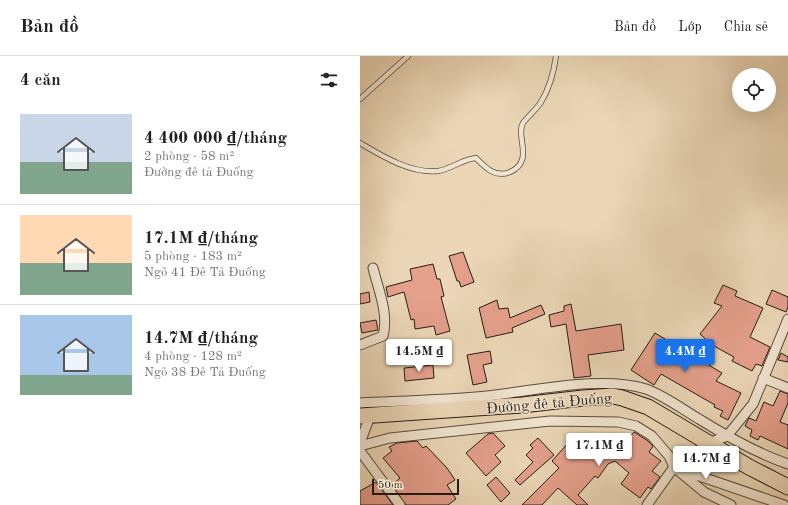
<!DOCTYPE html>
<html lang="vi">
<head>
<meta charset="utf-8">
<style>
	:root { --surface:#fff; --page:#f6f6f6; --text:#202124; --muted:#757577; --line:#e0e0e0; --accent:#1a73e8 }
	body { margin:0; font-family:"Old Standard TT",serif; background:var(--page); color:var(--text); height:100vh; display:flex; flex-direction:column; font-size:15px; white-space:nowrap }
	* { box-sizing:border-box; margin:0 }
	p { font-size:13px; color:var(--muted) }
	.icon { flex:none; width:22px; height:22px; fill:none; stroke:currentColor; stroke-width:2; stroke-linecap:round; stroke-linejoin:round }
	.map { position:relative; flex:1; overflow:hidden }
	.drawer { display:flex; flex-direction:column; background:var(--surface); width:360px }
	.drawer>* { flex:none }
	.tools { position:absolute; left:372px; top:12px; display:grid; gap:8px }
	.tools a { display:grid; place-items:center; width:44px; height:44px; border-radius:50%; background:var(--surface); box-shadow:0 4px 16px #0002; font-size:20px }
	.scale { position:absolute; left:12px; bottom:10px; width:87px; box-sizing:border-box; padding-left:4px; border:2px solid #271d15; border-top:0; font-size:11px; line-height:14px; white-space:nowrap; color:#271d15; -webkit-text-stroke:3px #f2e5d0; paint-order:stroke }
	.price { position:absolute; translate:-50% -34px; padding:0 9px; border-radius:4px; background:#fff; color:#222; font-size:13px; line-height:26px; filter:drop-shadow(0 1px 2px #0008) }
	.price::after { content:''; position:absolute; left:50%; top:24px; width:12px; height:9px; margin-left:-6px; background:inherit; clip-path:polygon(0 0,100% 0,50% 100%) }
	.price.active { background:var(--accent); color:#fff }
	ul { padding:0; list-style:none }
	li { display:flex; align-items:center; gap:12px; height:100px; padding:0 20px }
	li+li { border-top:1px solid var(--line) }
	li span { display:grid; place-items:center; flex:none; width:112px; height:80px; border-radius:0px; color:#555 }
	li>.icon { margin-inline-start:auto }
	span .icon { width:48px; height:48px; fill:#fffc; stroke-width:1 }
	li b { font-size:17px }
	h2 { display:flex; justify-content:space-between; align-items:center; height:48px; padding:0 20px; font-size:17px }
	header { display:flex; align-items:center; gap:24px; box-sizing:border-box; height:56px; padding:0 20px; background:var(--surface); border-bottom:1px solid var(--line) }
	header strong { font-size:19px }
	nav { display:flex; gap:22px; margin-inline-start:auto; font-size:14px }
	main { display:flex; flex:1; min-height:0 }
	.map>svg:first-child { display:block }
	.building { fill:#e5a08c; stroke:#271d15 }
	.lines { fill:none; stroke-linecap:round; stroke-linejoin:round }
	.lane-casing { stroke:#584c3e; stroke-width:6 }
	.street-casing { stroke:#584c3e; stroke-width:11 }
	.primary-casing { stroke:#271d15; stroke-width:17 }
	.lane { stroke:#f2e5d0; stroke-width:4.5 }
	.street { stroke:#f2e5d0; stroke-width:9 }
	.primary { stroke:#ebd7b7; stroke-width:15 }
	.labels { text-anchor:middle; stroke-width:3; stroke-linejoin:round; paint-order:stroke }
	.street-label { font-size:15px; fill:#271d15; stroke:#f2e5d0 }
</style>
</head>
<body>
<header>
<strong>Bản đồ</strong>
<nav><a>Bản đồ</a><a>Lớp</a><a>Chia sẻ</a></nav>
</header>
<main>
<section class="drawer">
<h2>4 căn<svg class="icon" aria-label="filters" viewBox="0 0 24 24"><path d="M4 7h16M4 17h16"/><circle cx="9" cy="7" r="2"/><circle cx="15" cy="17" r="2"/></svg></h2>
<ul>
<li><span style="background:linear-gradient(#c9d6e8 60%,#7fa58c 0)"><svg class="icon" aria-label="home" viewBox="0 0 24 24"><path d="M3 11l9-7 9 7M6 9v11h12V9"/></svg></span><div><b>4 400 000 ₫/tháng</b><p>2 phòng · 58 m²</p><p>Đường đê tả Đuống</p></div></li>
<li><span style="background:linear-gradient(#ffd9b3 60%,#7fa58c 0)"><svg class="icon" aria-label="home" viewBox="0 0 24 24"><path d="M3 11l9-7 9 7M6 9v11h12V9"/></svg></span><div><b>17.1M ₫/tháng</b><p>5 phòng · 183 m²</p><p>Ngõ 41 Đê Tả Đuống</p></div></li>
<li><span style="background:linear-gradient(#a9c7e8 75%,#7fa58c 0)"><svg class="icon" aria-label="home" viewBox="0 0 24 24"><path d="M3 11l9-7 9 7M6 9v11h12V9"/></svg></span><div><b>14.7M ₫/tháng</b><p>4 phòng · 128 m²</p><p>Ngõ 38 Đê Tả Đuống</p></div></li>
</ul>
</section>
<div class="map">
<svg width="428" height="449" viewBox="0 0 428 449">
	<rect width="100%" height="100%" fill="#ebd7b7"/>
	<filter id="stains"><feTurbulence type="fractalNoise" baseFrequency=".005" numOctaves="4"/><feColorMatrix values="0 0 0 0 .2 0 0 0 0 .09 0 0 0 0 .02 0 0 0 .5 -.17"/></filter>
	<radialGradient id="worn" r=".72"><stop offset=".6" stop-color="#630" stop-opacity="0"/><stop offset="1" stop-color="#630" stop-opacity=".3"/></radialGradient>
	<path class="building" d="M103,196L114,226L101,231L99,225H97L89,200Z
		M73,208L77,223H80L84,240L81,241L90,275L76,279L74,270L55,273L54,263L51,264L44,236L28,241L26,231L52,224L50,213Z
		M363,229L377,235L375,240L403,252L390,281L410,291L402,310L396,308L392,315L372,305L374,301L352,289L340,278L362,250L354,247Z
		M412,234L428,241V251L426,256L406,248Z
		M9,236L10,246L0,248V238Z
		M137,244L139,253L148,252L150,262L181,249L185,258L152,272L153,276L126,282L119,252Z
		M211,248L216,275L261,268L264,294L228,299L231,320L214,322L206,268L191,271L189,259L204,255V250Z
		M16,264L18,274L2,277L0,267Z
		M295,277L362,317L356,325L381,337L368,364L360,360L363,355L354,351L355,349L301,318L294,329L271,314Z
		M130,295L132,307L123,309L127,326L113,329L107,299Z
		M421,297L428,301V306L418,304Z
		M73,309L74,322L45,325L44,312Z
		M420,335L428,338V347L420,366L428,369V393L400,380L398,384L390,380L392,374L385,370L389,362L396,365L404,346L413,350Z
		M274,376L288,385L293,390L289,396L301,405L292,415L300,421L291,433L288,431L280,442L261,428L269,417L255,405L248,408L238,422L235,420L218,439L228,449H217L198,432L182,449H162L199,412L192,405L217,377L237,395L250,377L264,388Z
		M133,377L145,390L135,399L141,406L126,420L106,397L128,378Z
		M178,382L194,399L160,429L155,424L173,406L166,399L173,392L170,389Z
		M57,385L63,392L66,390L87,412L95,424L87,429L96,443L88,449H46L32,429L40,422L23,402L32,395L29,391L37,387Z
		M136,421L150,437L141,446L127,429Z
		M16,426L33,449H0V435Z"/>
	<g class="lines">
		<g class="lane-casing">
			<path id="lane" d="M0,43L48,0
				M0,87C22,100 51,118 78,115C91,113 103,103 116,102C126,112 135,122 150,116C175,105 155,80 163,67C168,60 176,54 181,46C189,33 194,15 196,0"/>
		</g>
		<g class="street-casing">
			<path id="street" d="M0,289L23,280C29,258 18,233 13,212
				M403,322L428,332
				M0,347C42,345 85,344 127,340C174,335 243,319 286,333C305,340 322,353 339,363C368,381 396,397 428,408
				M0,387L10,360
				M0,390L30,382L190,365L258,366L276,370L292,380L309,400L314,411L344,436L371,449
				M0,395L40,449
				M319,413L424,449
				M287,449L314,411L349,387L367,380L393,348L428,263"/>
		</g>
		<g class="primary-casing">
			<path id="primary" d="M0,360L162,349L223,342L253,340L262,342L288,351L389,411L428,431"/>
		</g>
		<use href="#lane" class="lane"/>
		<use href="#street" class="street"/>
		<use href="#primary" class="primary"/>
	</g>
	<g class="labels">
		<g class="street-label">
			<text transform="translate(189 347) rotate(-5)" y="5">Đường đê tả Đuống</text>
		</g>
	</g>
	<rect width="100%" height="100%" filter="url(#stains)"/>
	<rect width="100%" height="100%" fill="url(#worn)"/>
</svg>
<div class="tools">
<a><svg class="icon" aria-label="locate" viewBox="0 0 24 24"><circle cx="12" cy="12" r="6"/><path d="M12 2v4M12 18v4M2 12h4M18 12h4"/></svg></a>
</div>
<div class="scale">50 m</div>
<b class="price" style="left:59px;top:317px">14.5M ₫</b>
<b class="price active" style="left:325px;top:317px">4.4M ₫</b>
<b class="price" style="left:239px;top:411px">17.1M ₫</b>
<b class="price" style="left:346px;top:424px">14.7M ₫</b>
</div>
</main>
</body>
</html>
